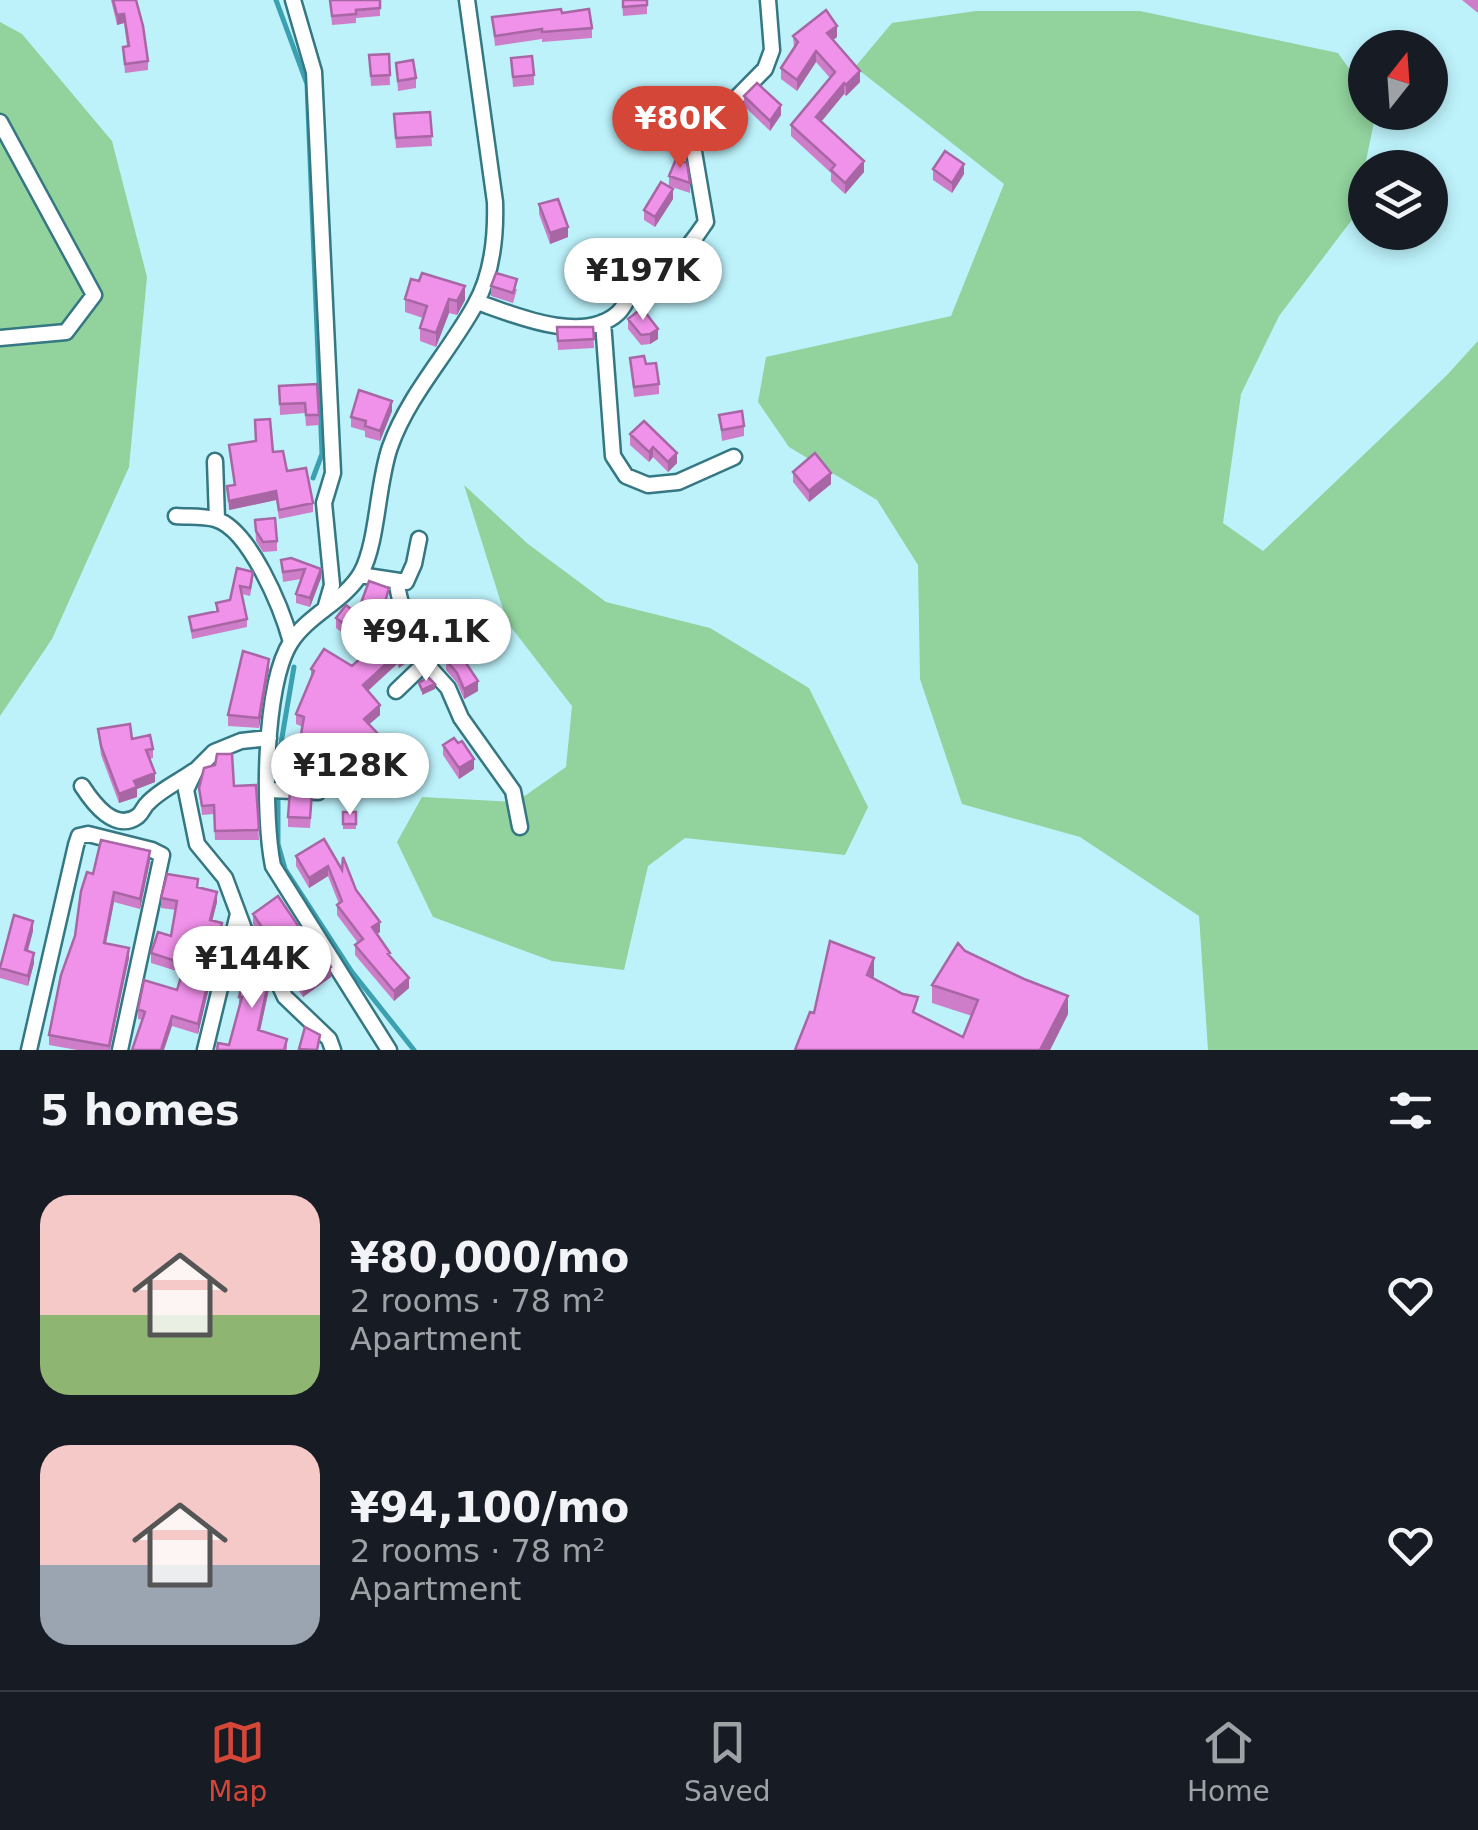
<!DOCTYPE html>
<html lang="en">
<head>
<meta charset="utf-8">
<style>
	:root { --surface:#171b24; --page:#20242c; --text:#f1f3f6; --muted:#9ea1a6; --line:#363941; --accent:#d44738 }
	body { margin:0; font-family:"DejaVu Sans",sans-serif; background:var(--page); color:var(--text); height:100vh; display:flex; flex-direction:column; font-size:38px; white-space:nowrap }
	* { box-sizing:border-box; margin:0 }
	p { font-size:32px; color:var(--muted) }
	.icon { flex:none; width:55px; height:55px; fill:none; stroke:currentColor; stroke-width:2; stroke-linecap:round; stroke-linejoin:round }
	.map { position:relative; height:1050px; overflow:hidden }
	.panel { display:flex; flex-direction:column; background:var(--surface); flex:1 }
	.panel>* { flex:none }
	.needle { width:65px; rotate:17deg }
	.buttons { position:absolute; left:1348px; top:30px; display:grid; gap:20px }
	.buttons a { display:grid; place-items:center; width:100px; height:100px; border-radius:50%; background:var(--surface); box-shadow:0 5px 15px #0003; font-size:50px }
	.price { position:absolute; translate:-50% -85px; padding:0 22px; border-radius:35px; background:#fff; color:#222; font-size:32px; line-height:65px; filter:drop-shadow(0 2px 5px #0008) }
	.price::after { content:''; position:absolute; left:50%; top:60px; width:30px; height:22px; margin-left:-15px; background:inherit; clip-path:polygon(0 0,100% 0,50% 100%) }
	.price.current { background:var(--accent); color:#fff }
	ul { padding:0; list-style:none }
	li { display:flex; align-items:center; gap:30px; height:250px; padding:0 40px }
	li span { display:grid; place-items:center; flex:none; width:280px; height:200px; border-radius:30px; color:#555 }
	li>.icon { margin-inline-start:auto }
	span .icon { width:120px; height:120px; fill:#fffc; stroke-width:1 }
	li b { font-size:42px }
	h2 { display:flex; justify-content:space-between; align-items:center; height:120px; padding:0 40px; font-size:42px }
	.tab-bar { display:flex; justify-content:space-around; align-items:center; height:140px; border-top:2px solid var(--line); background:var(--surface); font-size:28px; color:var(--muted) }
	.tab-bar a { display:grid; justify-items:center; gap:5px }
	.tab-bar .current { color:var(--accent) }
	.map>svg:first-child { display:block }
	.green { fill:#91d29d }
	.lines { fill:none; stroke-linecap:round; stroke-linejoin:round }
	.stream { stroke:#3ba1b1; stroke-width:5 }
	.street-casing { stroke:#357782; stroke-width:19 }
	.street { stroke:#fff; stroke-width:14 }
	.wall { fill:#ce7dc9 }
	.shaded-wall { fill:#a866a4 }
	.building { fill:#f091ea; stroke:#a866a4; stroke-width:2.5 }
</style>
</head>
<body>
<div class="map">
<svg width="1478" height="1050" viewBox="0 0 1478 1050">
	<rect width="100%" height="100%" fill="#bdf2fb"/>
	<path class="green" d="M976,11H1140L1338,53L1365,91V112L1376,113L1354,217L1279,316L1241,394L1223,523L1263,551L1447,375L1478,341V1050H1208L1199,916L1080,837L962,804L920,679L918,565L877,500L789,447L758,402L766,357L951,316L1004,184L855,67L892,23Z
		M0,22L22,34L112,141L147,277L129,467L52,639L0,716Z
		M464,485L528,544L606,602L710,628L809,688L868,807L845,855L685,838L648,866L624,970L552,961L433,917L397,842L422,797L516,802L566,767L572,706L507,622Z"/>
	<g class="lines">
		<path class="stream" d="M276,0L307,84L322,454L313,478
			M294,667L280,749L278,786V844L285,869L352,972L414,1050"/>
		<g class="street-casing">
			<path id="street" d="M293,0L314,72L333,473L324,503L332,585L325,609
				M0,122L94,295L66,332L0,338
				M477,302C514,315 583,345 618,313C629,303 631,285 642,275C653,265 665,264 676,257C688,250 698,233 706,222L693,146L698,137L765,69L772,50L768,0
				M603,322L613,456L626,476L648,485L678,482L734,457
				M215,461L217,519
				M176,516C188,517 203,516 215,519C250,529 282,609 291,642
				M360,575L406,582L414,564L419,539
				M421,658L448,688L461,718L513,791L520,827
				M396,691L422,666C419,636 398,610 397,581
				M269,738L241,741L214,752L195,771L186,790L197,844L225,878L244,929L272,969L285,997L329,1039L333,1050
				M82,786C93,803 115,833 138,816C143,812 144,806 148,803C160,790 180,781 194,771
				M269,790L318,792
				M29,1050L76,845L79,836L88,834L152,850L162,855L120,1050
				M205,1050L238,914
				M389,1050L273,866C263,817 263,685 291,642C308,615 345,601 361,573C378,542 377,484 390,447C409,394 448,354 475,305C492,275 496,235 495,202L467,0"/>
		</g>
		<use href="#street" class="street"/>
	</g>
	<path class="wall" d="M111,0H136L148,61V70L125,73L123,47L127,46L124,23L117,25Z
		M330,0H380V16L356,18V23L332,25Z
		M622,0H647V14L623,16Z
		M1462,0H1478V13Z
		M562,13L592,28V38L542,42V39L495,46L492,17Z
		M793,36L837,37L833,40L860,82L846,96L844,94L821,122L864,172L845,194L831,181V173L791,136V125L830,78L816,62L797,91L781,79V68L794,48Z
		M389,54L390,85L371,86L369,55Z
		M511,58L534,75V85L513,87Z
		M396,63L416,78V88L398,91Z
		M744,96L781,115L770,131L744,106Z
		M430,112L432,146L396,148L394,114Z
		M717,128L733,136L726,143L717,133Z
		M933,169L964,174L952,193L933,180Z
		M669,176L690,183V193L669,186Z
		M673,199L655,227L644,220V210Z
		M539,204L568,237L550,244L539,214Z
		M652,276L692,280L684,299L652,286Z
		M491,286L517,289L513,303L491,296Z
		M405,299L465,300L457,315L449,313L436,347L420,341V328L423,318L405,312Z
		M628,319L658,339L650,344L641,345L628,329Z
		M557,327H593L594,348L558,350Z
		M630,358L646,364L659,384V394L634,397Z
		M317,384L319,425L306,426L305,413L280,415L279,386Z
		M392,411L380,441L365,437V431L351,427V417Z
		M719,415L744,426V436L722,441Z
		M255,420L273,452L313,503V512L279,519L276,500L229,510L227,486L234,485L229,445L256,441Z
		M630,434L677,463L668,472L653,457L649,462L630,445Z
		M793,472L831,484L809,502L793,482Z
		M255,520L277,541V551L263,552L256,541Z
		M281,560L321,578L310,607L296,603V594L301,579L283,582Z
		M237,568L253,580L250,596L242,594L247,619V627L192,639L189,617L216,612V603L230,600Z
		M389,598L387,604L410,660L399,668L397,664L368,691L380,715L369,724L382,748L368,762L360,780L297,767V757L303,727L296,724V714L311,677V669L352,666L368,652L336,628V618L357,614Z
		M440,624L465,643L452,652L440,634Z
		M446,660L478,691L464,699L457,683L446,670Z
		M269,669L259,728L228,726V715Z
		M98,729L132,739L153,749V758L150,759L155,782L137,789V797L119,803L101,755Z
		M443,745L474,769L459,779L443,755Z
		M256,785L259,840H215L214,814L202,815L199,788Z
		M312,802L310,828L288,827V817Z
		M343,812H356V829H343Z
		M324,839L356,890L380,932L377,934L409,988L394,1001L355,955V945L358,943L337,915V905L339,904L328,876L309,888L296,866V856Z
		M150,861L140,909L114,902L106,943L129,958L110,1050H77L49,1045V1035L75,936L93,874Z
		M198,887L217,902L212,921L222,933L198,1034L172,1026L138,1019V1009L177,990L183,973L151,963V953L171,936L176,910L161,908V898Z
		M253,914L313,948L331,977L303,997L253,924Z
		M33,931L28,951L34,963L28,986L0,978V964Z
		M965,951L1068,1014L1050,1050H795L814,1013L874,976L873,978L918,1015L963,1037L972,1016L932,1003V985Z
		M239,954L269,989L260,1031L287,1039V1050H217L229,1045L239,1007V997L245,972L239,964Z"/>
	<path class="shaded-wall" d="M124,14V23L117,25V15Z
		M837,26V37L827,44V33Z
		M816,51V62L797,91V80Z
		M860,71V82L846,96V85Z
		M844,83V94L816,128V117Z
		M781,105V115L770,131V121Z
		M864,161V172L845,194V183Z
		M964,164V174L952,193V183Z
		M673,189V199L655,227V217Z
		M568,227V237L550,244V233Z
		M692,269V280L684,299V289Z
		M465,286V300L457,315V301Z
		M449,299V313L436,347V333Z
		M658,329V339L650,344V334Z
		M392,401V411L380,441V431Z
		M653,447V457L649,462V452Z
		M677,453V463L668,472V462Z
		M831,473V484L809,502V491Z
		M276,491V500L229,510V501Z
		M321,569V578L310,607V598Z
		M465,632V643L452,652V642Z
		M410,649V660L399,668V657Z
		M397,654V664L363,695V685Z
		M269,659V669L259,728V718Z
		M478,681V691L464,699V689Z
		M435,684V689L422,695V690Z
		M380,705V715L364,729V719Z
		M382,738V748L368,762L360,780V770L368,752Z
		M474,759V769L459,779V768Z
		M155,773V782L137,789V797L119,803V794L134,781Z
		M150,851V861L140,909V899Z
		M328,866V876L309,888V878Z
		M114,892V902L104,953V943Z
		M217,892V902L210,930V920Z
		M33,921V931L25,960V950Z
		M380,922V932L372,938V927Z
		M222,923V933L198,1034V1024Z
		M129,948V958L109,1050V1046Z
		M34,953V963L28,986V976Z
		M874,958V976L867,993V975Z
		M331,967V977L303,997V987Z
		M409,978V988L394,1001V991Z
		M269,979V989L258,1040V1030Z
		M1068,996V1014L1050,1050H1040Z
		M172,1016V1026L164,1050H161Z"/>
	<path class="building" d="M113,0H136L143,26L148,61L125,64L123,47L129,46L124,14L117,15Z
		M330,0H380V8L356,10V14L332,16Z
		M623,0H647V5L623,7Z
		M561,9L562,13L589,9L592,28L542,32V29L495,36L492,17Z
		M826,10L837,26L827,33L860,71L846,85L844,83L816,117L864,161L845,183L831,170L835,165L791,125L835,72L816,51L797,80L781,68L798,42L793,36Z
		M389,54L390,75L371,76L369,55Z
		M532,56L534,75L513,77L511,58Z
		M413,60L416,78L398,81L396,63Z
		M757,83L781,105L770,121L744,96Z
		M430,112L432,136L396,138L394,114Z
		M724,121L733,126V131L726,138L717,128Z
		M945,151L964,164L952,183L933,169Z
		M676,159L687,163L690,183L669,176Z
		M661,182L673,189L655,217L644,210Z
		M558,199L568,227L550,233L539,204Z
		M672,261L692,269L684,289L652,276L656,268Z
		M422,273L465,286L457,301L449,299L436,333L420,328L427,306L405,299L411,279L419,281Z
		M496,273L517,279L513,293L491,286Z
		M642,308L658,329L650,334L641,335L628,319Z
		M557,327H593L594,339L558,341Z
		M644,356L646,364L656,363L659,384L634,387L630,358Z
		M317,384L319,415H306L305,403L280,404L279,386Z
		M359,390L392,401L380,431L365,426L366,421L351,417Z
		M742,411L744,426L722,430L719,415Z
		M270,419L273,452L283,451L287,471L306,468L313,503L279,510L276,491L229,501L227,486L235,485L229,445L256,441L255,420Z
		M644,421L677,453L668,462L653,447L649,452L630,434Z
		M815,453L831,473L809,491L793,472Z
		M275,518L277,541L263,542L256,531L255,520Z
		M291,558L321,569L310,598L296,594L305,569L283,572L281,560Z
		M237,568L253,572L250,588L240,586L247,619L192,631L189,617L218,611L216,603L230,600Z
		M369,581L389,588L385,602L400,620L410,649L399,657L397,654L363,685L380,705L364,719L382,738L368,752L360,770L297,757L304,717L296,714L314,671L311,669L324,649L352,666L374,646L336,618L346,605L357,614Z
		M453,615L465,632L452,642L440,624Z
		M243,651L269,659L259,718L228,715Z
		M458,651L478,681L464,689L457,673L446,660Z
		M428,677L435,684L422,690L419,683Z
		M130,724L132,739L150,735L153,749L146,750L155,773L134,781L137,787L119,794L101,746L98,729Z
		M454,738L458,743L462,741L474,759L459,768L443,745Z
		M217,754H232L234,786L256,785L259,830L215,831L214,805L202,806L199,788L204,768L215,765Z
		M290,791L312,792L310,818L288,817Z
		M343,812H356V824H343Z
		M324,839L342,870L343,857L356,890L380,922L372,927L390,953L388,954L409,978L394,991L355,945L363,939L337,905L342,901L328,866L309,878L296,856Z
		M101,840L150,851L140,899L114,892L104,943L129,948L109,1046L49,1035L61,975L75,936L81,891L87,872L93,874Z
		M167,874L198,879L197,887L217,892L210,920L222,923L198,1024L172,1016L161,1050H132L145,1012L138,1009L144,980L177,990L185,964L151,953L158,932L171,936L177,901L161,898Z
		M278,896L313,948L317,945L331,967L303,987L253,914Z
		M14,915L33,921L25,950L34,953L28,976L0,968Z
		M830,941L874,958L867,975L903,994L918,997L913,1012L963,1037L978,1000L932,985L958,943L965,951L1024,979L1068,996L1040,1050H795L810,1012L814,1013Z
		M250,946L269,979L258,1030L287,1039L284,1050H217L218,1043L229,1045L242,997H239L247,965L239,954Z
		M305,1027L320,1035L317,1050L299,1049Z"/>
</svg>
<div class="buttons">
<a><svg class="needle" viewBox="-14 -14 28 28"><path d="M0-13l5 13h-10z" fill="#e53935"/><path d="M0 13l5-13h-10z" fill="#9ea1a6"/></svg></a>
<a><svg class="icon" aria-label="layers" viewBox="0 0 24 24"><path d="M12 4l9 5-9 5-9-5zM3 14l9 5 9-5"/></svg></a>
</div>
<b class="price current" style="left:680px;top:171px">¥80K</b>
<b class="price" style="left:643px;top:323px">¥197K</b>
<b class="price" style="left:426px;top:684px">¥94.1K</b>
<b class="price" style="left:350px;top:818px">¥128K</b>
<b class="price" style="left:252px;top:1011px">¥144K</b>
</div>
<section class="panel">
<h2>5 homes<svg class="icon" aria-label="filters" viewBox="0 0 24 24"><path d="M4 7h16M4 17h16"/><circle cx="9" cy="7" r="2"/><circle cx="15" cy="17" r="2"/></svg></h2>
<ul>
<li><span style="background:linear-gradient(#f6c9c9 60%,#8fb573 0)"><svg class="icon" aria-label="home" viewBox="0 0 24 24"><path d="M3 11l9-7 9 7M6 9v11h12V9"/></svg></span><div><b>¥80,000/mo</b><p>2 rooms · 78 m²</p><p>Apartment</p></div><svg class="icon" aria-label="heart" viewBox="0 0 24 24"><path d="M12 20l-8-8c-3-5 5-10 8-4 3-6 11-1 8 4z"/></svg></li>
<li><span style="background:linear-gradient(#f6c9c9 60%,#9aa5b1 0)"><svg class="icon" aria-label="home" viewBox="0 0 24 24"><path d="M3 11l9-7 9 7M6 9v11h12V9"/></svg></span><div><b>¥94,100/mo</b><p>2 rooms · 78 m²</p><p>Apartment</p></div><svg class="icon" aria-label="heart" viewBox="0 0 24 24"><path d="M12 20l-8-8c-3-5 5-10 8-4 3-6 11-1 8 4z"/></svg></li>
</ul>
</section>
<nav class="tab-bar">
<a class="current"><svg class="icon" aria-label="map" viewBox="0 0 24 24"><path d="M3 6l6-2 6 2 6-2v14l-6 2-6-2-6 2zM9 4v14M15 6v14"/></svg>Map</a>
<a><svg class="icon" aria-label="saved" viewBox="0 0 24 24"><path d="M7 4h10v16l-5-4-5 4z"/></svg>Saved</a>
<a><svg class="icon" aria-label="home" viewBox="0 0 24 24"><path d="M3 11l9-7 9 7M6 9v11h12V9"/></svg>Home</a>
</nav>
</body>
</html>
